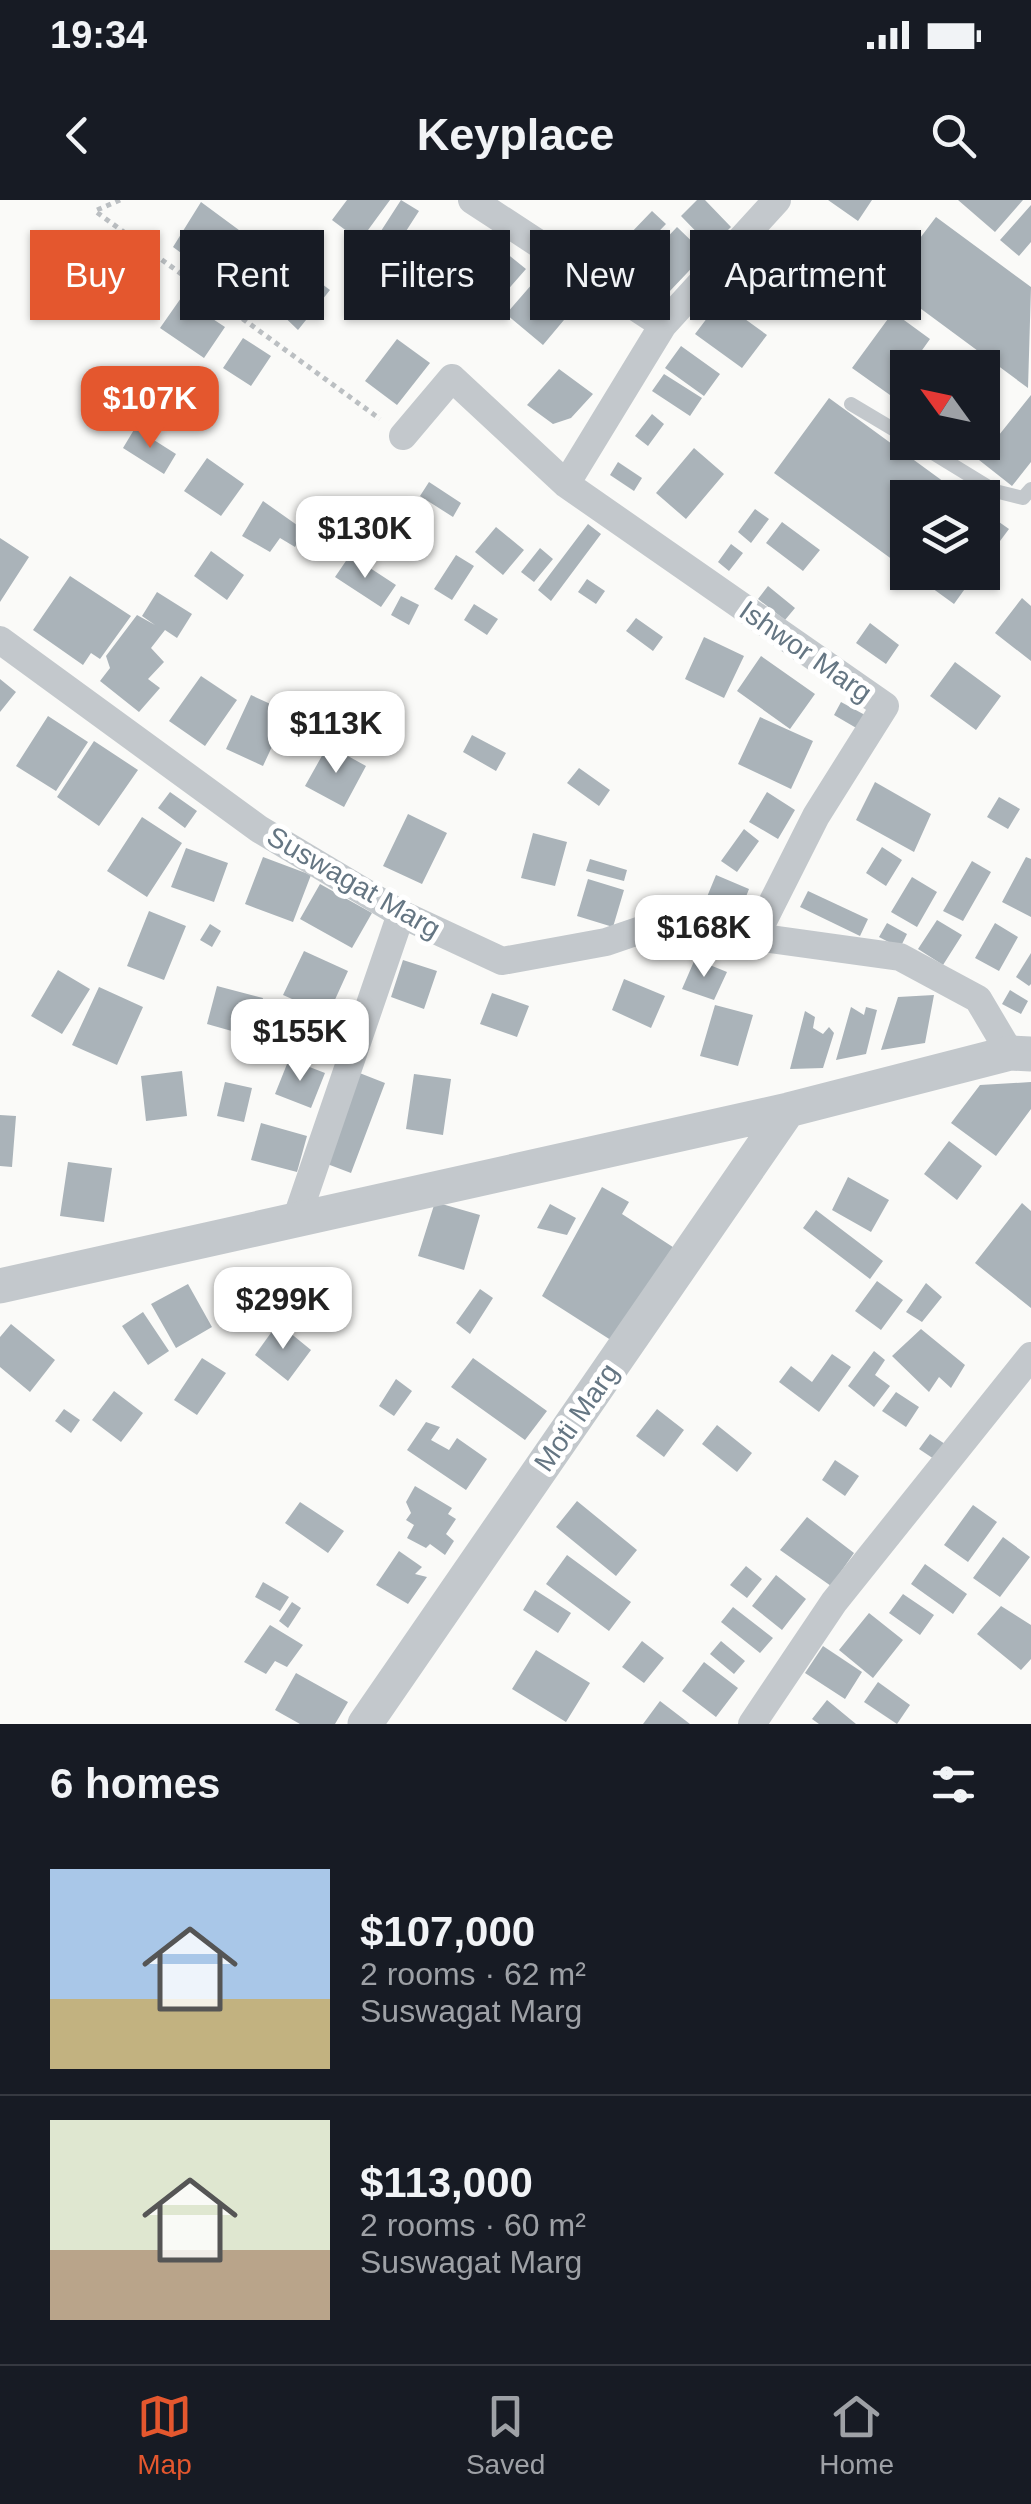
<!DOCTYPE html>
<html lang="en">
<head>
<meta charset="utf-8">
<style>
	:root { --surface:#171b24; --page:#242831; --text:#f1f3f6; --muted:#9ea1a6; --line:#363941; --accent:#e4572e }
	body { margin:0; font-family:Arial,sans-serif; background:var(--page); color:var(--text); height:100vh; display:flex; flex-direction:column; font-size:38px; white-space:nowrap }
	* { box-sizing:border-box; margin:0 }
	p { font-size:32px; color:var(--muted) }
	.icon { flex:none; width:55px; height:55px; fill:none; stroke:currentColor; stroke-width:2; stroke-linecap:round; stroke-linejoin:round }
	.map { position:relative; height:1524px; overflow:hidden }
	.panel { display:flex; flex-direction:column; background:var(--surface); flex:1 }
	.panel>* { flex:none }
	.guide { position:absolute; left:30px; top:30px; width:972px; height:90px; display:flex; gap:20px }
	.needle { width:65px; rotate:303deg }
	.fabs { position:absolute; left:890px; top:150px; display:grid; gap:20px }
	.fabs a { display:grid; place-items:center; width:110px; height:110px; border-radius:0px; background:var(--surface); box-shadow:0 2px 8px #0004; font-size:50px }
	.price { position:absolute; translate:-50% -85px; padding:0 22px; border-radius:20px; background:#fff; color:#222; font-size:32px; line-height:65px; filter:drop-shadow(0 2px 5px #0008) }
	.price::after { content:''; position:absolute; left:50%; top:60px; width:30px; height:22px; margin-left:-15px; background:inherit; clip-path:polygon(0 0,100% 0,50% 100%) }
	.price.active { background:var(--accent); color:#fff }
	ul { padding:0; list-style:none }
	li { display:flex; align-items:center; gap:30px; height:250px; padding:0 50px }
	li+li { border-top:2px solid var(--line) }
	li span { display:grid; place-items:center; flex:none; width:280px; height:200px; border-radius:0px; color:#555 }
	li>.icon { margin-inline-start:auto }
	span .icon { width:120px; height:120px; fill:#fffc; stroke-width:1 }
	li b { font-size:42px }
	h2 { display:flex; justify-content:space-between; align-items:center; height:120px; padding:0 50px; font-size:42px }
	.tag { padding:0 35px; border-radius:0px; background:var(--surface); box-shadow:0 2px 8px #0004; font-size:35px; line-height:90px }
	.tag.active { background:var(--accent); color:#fff }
	.status { display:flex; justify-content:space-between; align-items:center; height:70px; padding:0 50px; background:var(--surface); direction:ltr }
	.status svg { height:28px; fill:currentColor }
	header { display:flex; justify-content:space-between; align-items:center; height:130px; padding:0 50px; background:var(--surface); font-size:45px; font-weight:600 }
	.tab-bar { display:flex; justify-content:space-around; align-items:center; height:140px; border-top:2px solid var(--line); background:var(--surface); font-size:28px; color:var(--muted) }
	.tab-bar a { display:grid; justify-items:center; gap:5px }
	.tab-bar .active { color:var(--accent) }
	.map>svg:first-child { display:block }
	.building { fill:#aab3b9 }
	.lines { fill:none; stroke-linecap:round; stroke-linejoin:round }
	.path { stroke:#bbbfc2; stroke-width:5; stroke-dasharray:5 5; stroke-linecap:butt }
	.service { stroke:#c3c8cc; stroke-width:14 }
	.minor { stroke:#c3c8cc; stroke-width:28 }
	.tertiary { stroke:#c3c8cc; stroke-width:35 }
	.labels { text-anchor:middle; stroke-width:10; stroke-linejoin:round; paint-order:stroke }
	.street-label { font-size:28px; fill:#657683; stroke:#fff }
</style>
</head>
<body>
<div class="status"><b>19:34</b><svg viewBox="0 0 49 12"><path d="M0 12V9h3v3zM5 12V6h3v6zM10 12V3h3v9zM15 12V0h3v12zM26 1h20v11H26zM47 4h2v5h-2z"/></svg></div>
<header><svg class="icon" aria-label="back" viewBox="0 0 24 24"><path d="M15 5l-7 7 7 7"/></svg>Keyplace<svg class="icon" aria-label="search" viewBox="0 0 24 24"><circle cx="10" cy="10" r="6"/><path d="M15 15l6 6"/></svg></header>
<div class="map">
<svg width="1031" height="1524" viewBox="0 0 1031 1524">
	<rect width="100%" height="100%" fill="#fafaf8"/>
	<path class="building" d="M347,0H390L360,41L332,20Z
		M401,0L419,11L399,42L381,31Z
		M697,0H705L731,27L711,47L681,16Z
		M828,0H872L858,21Z
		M958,0H1023L995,32Z
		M201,2L243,33L207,72L173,47Z
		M1031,5V42L1019,56L1000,40Z
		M652,11L666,24L641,50L627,37Z
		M936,17L1031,87L1028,188L886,83Z
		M677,27L705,54L669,92L641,65Z
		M773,41L814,70L799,92L758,63Z
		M500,48L526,69L483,118L463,100Z
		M273,53L292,67L267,101L248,87Z
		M298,66L330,90L298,130L271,104Z
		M533,83L569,114L543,145L506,114Z
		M181,98L225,127L204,158L160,128Z
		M720,101L767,135L742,168L695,134Z
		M893,112L930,139L890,195L852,168Z
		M243,138L271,156L251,186L223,168Z
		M397,139L430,163L397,205L365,181Z
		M681,146L720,174L704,196L665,168Z
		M559,169L593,194L571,218L553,224L527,205Z
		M664,174L702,198L690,216L652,191Z
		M1031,195V262L1012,286L979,260Z
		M829,198L966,298H908V371L774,273Z
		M652,214L664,224L648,246L635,236Z
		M135,228L176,254L164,274L123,248Z
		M694,248L724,274L686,319L656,293Z
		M207,258L244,284L221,316L184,291Z
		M618,262L642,278L634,291L610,275Z
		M429,282L461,303L453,317L420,296Z
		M263,301L304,330L295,347L280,338L270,352L242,336Z
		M755,309L769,319L751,343L738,332Z
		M982,310L1009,329L982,365Z
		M782,322L820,350L803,371L766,343Z
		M588,324L601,334L551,401L538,390Z
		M496,327L524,350L503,375L475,352Z
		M0,338L29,357L0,402Z
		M731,344L743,353L729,371L718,362Z
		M540,348L553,359L534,382L521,372Z
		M211,351L244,375L227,400L194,376Z
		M350,355L396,385L381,407L335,377Z
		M456,355L474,366L452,400L434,389Z
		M910,372H977L954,404Z
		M70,376L131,416L100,459L91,453L83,465L33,430Z
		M587,379L605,391L596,404L578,392Z
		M768,386L795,408L785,420L758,399Z
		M157,392L192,414L177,438L165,430L151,448L164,462L148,479L160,488L139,512L100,481L110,468L106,456L137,415L155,425L142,416Z
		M401,396L419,405L409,425L391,415Z
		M1022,398L1031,406V461L995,433Z
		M474,404L498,419L487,435L464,420Z
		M636,418L663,437L653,451L626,431Z
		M870,423L899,445L886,464L856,443Z
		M704,437L744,456L724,498L685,479Z
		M761,456L815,494L790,529L737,491Z
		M955,462L1001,496L976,530L930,496Z
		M201,476L237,500L205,546L169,521Z
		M0,479L16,492L0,512Z
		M251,495L288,512L263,566L226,549Z
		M841,502L865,515L858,529L834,515Z
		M48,516L88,542L56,591L16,566Z
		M760,517L813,541L791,589L738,564Z
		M472,535L506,553L496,571L463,552Z
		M94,541L138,570L99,626L57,597Z
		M328,545L366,566L344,607L305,586Z
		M579,568L610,590L599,606L567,583Z
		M875,582L931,614L914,652L856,620Z
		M170,592L197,611L185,628L158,608Z
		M767,592L795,610L778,639L749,622Z
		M999,597L1020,609L1008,629L987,617Z
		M408,614L447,633L422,684L383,666Z
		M142,617L182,643L147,697L107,671Z
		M744,629L759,641L737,672L721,661Z
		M533,633L567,642L555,686L521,678Z
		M882,647L902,660L886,686L866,673Z
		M186,648L228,663L214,702L171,687Z
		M263,657L311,675L293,722L245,704Z
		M1026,657L1031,659V717L1002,702Z
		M590,659L627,670L624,681L586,671Z
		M972,661L991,672L963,721L943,711Z
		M716,675L749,689L736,722L702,709Z
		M912,677L937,692L917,727L891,712Z
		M588,679L624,690L613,727L577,716Z
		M320,684L372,713L352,748L300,719Z
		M808,691L868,719L860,736L800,707Z
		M149,711L186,726L164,780L127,766Z
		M937,720L962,735L943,765L918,749Z
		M887,723L907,734L900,748L879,737Z
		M995,723L1018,737L999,771L975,758Z
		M210,724L221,731L212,747L200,740Z
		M304,751L348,771L328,815L283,795Z
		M1031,753V784L1029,786L1016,777Z
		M695,759L727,772L714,800L682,789Z
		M403,760L437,771L424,809L391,797Z
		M58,770L90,789L62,834L31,816Z
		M624,779L665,796L651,828L612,810Z
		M217,786L263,798L253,837L207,824Z
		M99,787L143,807L117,865L72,845Z
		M1010,790L1028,801L1021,814L1002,804Z
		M492,793L529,806L517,837L480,824Z
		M934,795L925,843L881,850L898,797Z
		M715,805L753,815L738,866L700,856Z
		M851,807L864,815L866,807L877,810L866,854L836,860Z
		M805,811L815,817L813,828L823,834L829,827L834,833L823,868L790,869Z
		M289,859L325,873L311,908L275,894Z
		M182,871L187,916L146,921L141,876Z
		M357,872L385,883L351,973L322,962Z
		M414,874L451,879L443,935L406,929Z
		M225,882L252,888L244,922L217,916Z
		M1031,882V909L996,956L951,923L980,885Z
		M0,915L16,916L12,967L0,966Z
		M261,923L307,936L297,972L251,960Z
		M949,941L982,966L957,1000L924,974Z
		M68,962L112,968L104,1022L60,1016Z
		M848,977L889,1000L871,1032L832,1010Z
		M602,987L629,1002L622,1014L679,1051L617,1144L542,1096Z
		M435,1002L480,1015L464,1070L418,1056Z
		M1022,1003L1031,1011V1108L975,1063Z
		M550,1004L576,1018L567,1035L537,1028Z
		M816,1010L883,1061L870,1079L803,1028Z
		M877,1081L903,1100L881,1130L855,1111Z
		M926,1083L942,1097L922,1122L906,1112Z
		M188,1084L212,1127L176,1148L151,1104Z
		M480,1089L493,1098L470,1134L456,1123Z
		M143,1112L169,1151L148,1165L122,1126Z
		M278,1123L311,1150L288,1181L255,1155Z
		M11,1124L55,1160L30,1192L0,1167V1137Z
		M921,1129L965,1165L951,1188L939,1177L929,1192L892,1156Z
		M874,1151L885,1160L875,1175L890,1186L874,1207L848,1186Z
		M832,1154L851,1167L819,1212L779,1182L791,1166L812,1182Z
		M202,1158L226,1173L197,1215L174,1200Z
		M473,1158L547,1211L525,1240L451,1187Z
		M396,1179L412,1191L394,1216L379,1206Z
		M114,1191L143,1213L121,1242L92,1220Z
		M896,1192L919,1207L906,1227L882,1211Z
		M64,1209L80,1220L71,1233L55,1221Z
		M657,1209L684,1230L664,1257L636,1236Z
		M426,1222L440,1227L431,1240L449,1250L457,1238L487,1259L466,1290L407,1250Z
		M717,1225L752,1253L737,1272L702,1244Z
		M930,1234L945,1244L934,1259L919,1249Z
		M835,1260L859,1276L845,1296L822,1280Z
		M415,1286L452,1308L448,1314L456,1319L446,1334L454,1341L445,1355L430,1344L426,1348L407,1338L414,1325L406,1320L411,1313L406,1302Z
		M577,1301L637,1350L616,1376L556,1327Z
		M300,1302L344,1331L328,1353L285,1323Z
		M973,1305L997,1322L968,1362L944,1345Z
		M807,1317L854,1353L831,1386L780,1350Z
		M1003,1337L1030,1357L1000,1397L973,1378Z
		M399,1351L422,1367L415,1374L427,1377L408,1404L376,1385Z
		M567,1355L631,1402L609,1431L546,1384Z
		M925,1364L967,1394L953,1414L911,1384Z
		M746,1366L762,1379L747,1398L730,1385Z
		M776,1375L806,1399L782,1430L752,1406Z
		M263,1382L289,1397L280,1411L255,1397Z
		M535,1390L571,1413L558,1433L523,1410Z
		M903,1394L934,1415L920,1435L889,1413Z
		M292,1402L301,1408L288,1428L279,1421Z
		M1001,1406L1031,1425V1459L1021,1470L977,1434Z
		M733,1407L773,1438L760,1453L721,1422Z
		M869,1413L903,1440L873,1478L839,1450Z
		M270,1425L303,1445L287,1467L275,1461L266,1474L244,1462Z
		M642,1441L664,1458L644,1483L622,1467Z
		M721,1441L745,1461L734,1474L710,1454Z
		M823,1446L862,1472L845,1499L805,1473Z
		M536,1450L590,1483L566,1522L512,1489Z
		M704,1462L738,1488L716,1517L682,1491Z
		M296,1473L348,1502L335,1524H300L275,1510Z
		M878,1482L910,1505L897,1524L864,1502Z
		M827,1500L856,1524H819L812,1519Z
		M660,1501L690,1524H643Z"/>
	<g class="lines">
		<path class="path" d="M120,0L95,11L380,219"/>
		<path class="service" d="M851,204L908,238
			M915,242L995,291L1023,298L1031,289"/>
		<path class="minor" d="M472,0L663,125
			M403,236L452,178L566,284L885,506L816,616L755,737L900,757L978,799L1010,853
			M566,284L663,125L777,0
			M0,440L259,629L401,714L502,761L606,742L679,717L755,737
			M297,1017L401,714
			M752,1524L834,1402L1031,1156"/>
		<path class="tertiary" d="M0,1086L788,910L1010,853L1031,854
			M365,1524L788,910"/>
	</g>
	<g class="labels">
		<g class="street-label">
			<text transform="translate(806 451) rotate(35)" y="10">Ishwor Marg</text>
			<text transform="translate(354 682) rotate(30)" y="10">Suswagat Marg</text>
			<text transform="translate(576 1217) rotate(-55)" y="10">Moti Marg</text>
		</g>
	</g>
</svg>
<div class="fabs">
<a><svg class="needle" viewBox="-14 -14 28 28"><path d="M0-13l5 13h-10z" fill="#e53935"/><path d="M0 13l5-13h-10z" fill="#9ea1a6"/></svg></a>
<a><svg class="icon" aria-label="layers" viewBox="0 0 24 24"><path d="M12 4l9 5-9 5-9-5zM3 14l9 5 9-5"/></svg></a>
</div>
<b class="price active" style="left:150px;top:251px">$107K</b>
<b class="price" style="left:365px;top:381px">$130K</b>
<b class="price" style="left:336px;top:576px">$113K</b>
<b class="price" style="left:704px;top:780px">$168K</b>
<b class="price" style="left:300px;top:884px">$155K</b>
<b class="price" style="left:283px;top:1152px">$299K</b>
<div class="guide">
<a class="tag active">Buy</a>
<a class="tag">Rent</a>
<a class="tag">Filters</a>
<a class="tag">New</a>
<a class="tag">Apartment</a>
</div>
</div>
<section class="panel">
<h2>6 homes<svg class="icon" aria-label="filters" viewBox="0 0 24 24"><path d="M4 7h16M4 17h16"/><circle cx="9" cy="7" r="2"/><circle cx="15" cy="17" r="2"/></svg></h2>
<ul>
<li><span style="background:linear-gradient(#a9c7e8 65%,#c2b280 0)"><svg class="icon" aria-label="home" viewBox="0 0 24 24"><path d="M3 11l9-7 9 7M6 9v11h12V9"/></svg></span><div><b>$107,000</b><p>2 rooms · 62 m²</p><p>Suswagat Marg</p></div></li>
<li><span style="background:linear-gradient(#dfe7d0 65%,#b9a48a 0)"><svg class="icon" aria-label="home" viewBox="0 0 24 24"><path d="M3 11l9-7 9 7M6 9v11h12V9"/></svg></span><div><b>$113,000</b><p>2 rooms · 60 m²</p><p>Suswagat Marg</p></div></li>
</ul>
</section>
<nav class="tab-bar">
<a class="active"><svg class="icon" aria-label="map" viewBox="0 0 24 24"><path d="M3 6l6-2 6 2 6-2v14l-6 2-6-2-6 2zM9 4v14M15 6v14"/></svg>Map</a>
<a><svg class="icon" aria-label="saved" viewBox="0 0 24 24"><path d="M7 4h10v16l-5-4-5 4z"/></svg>Saved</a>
<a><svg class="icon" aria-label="home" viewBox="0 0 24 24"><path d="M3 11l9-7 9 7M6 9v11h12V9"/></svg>Home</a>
</nav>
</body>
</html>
